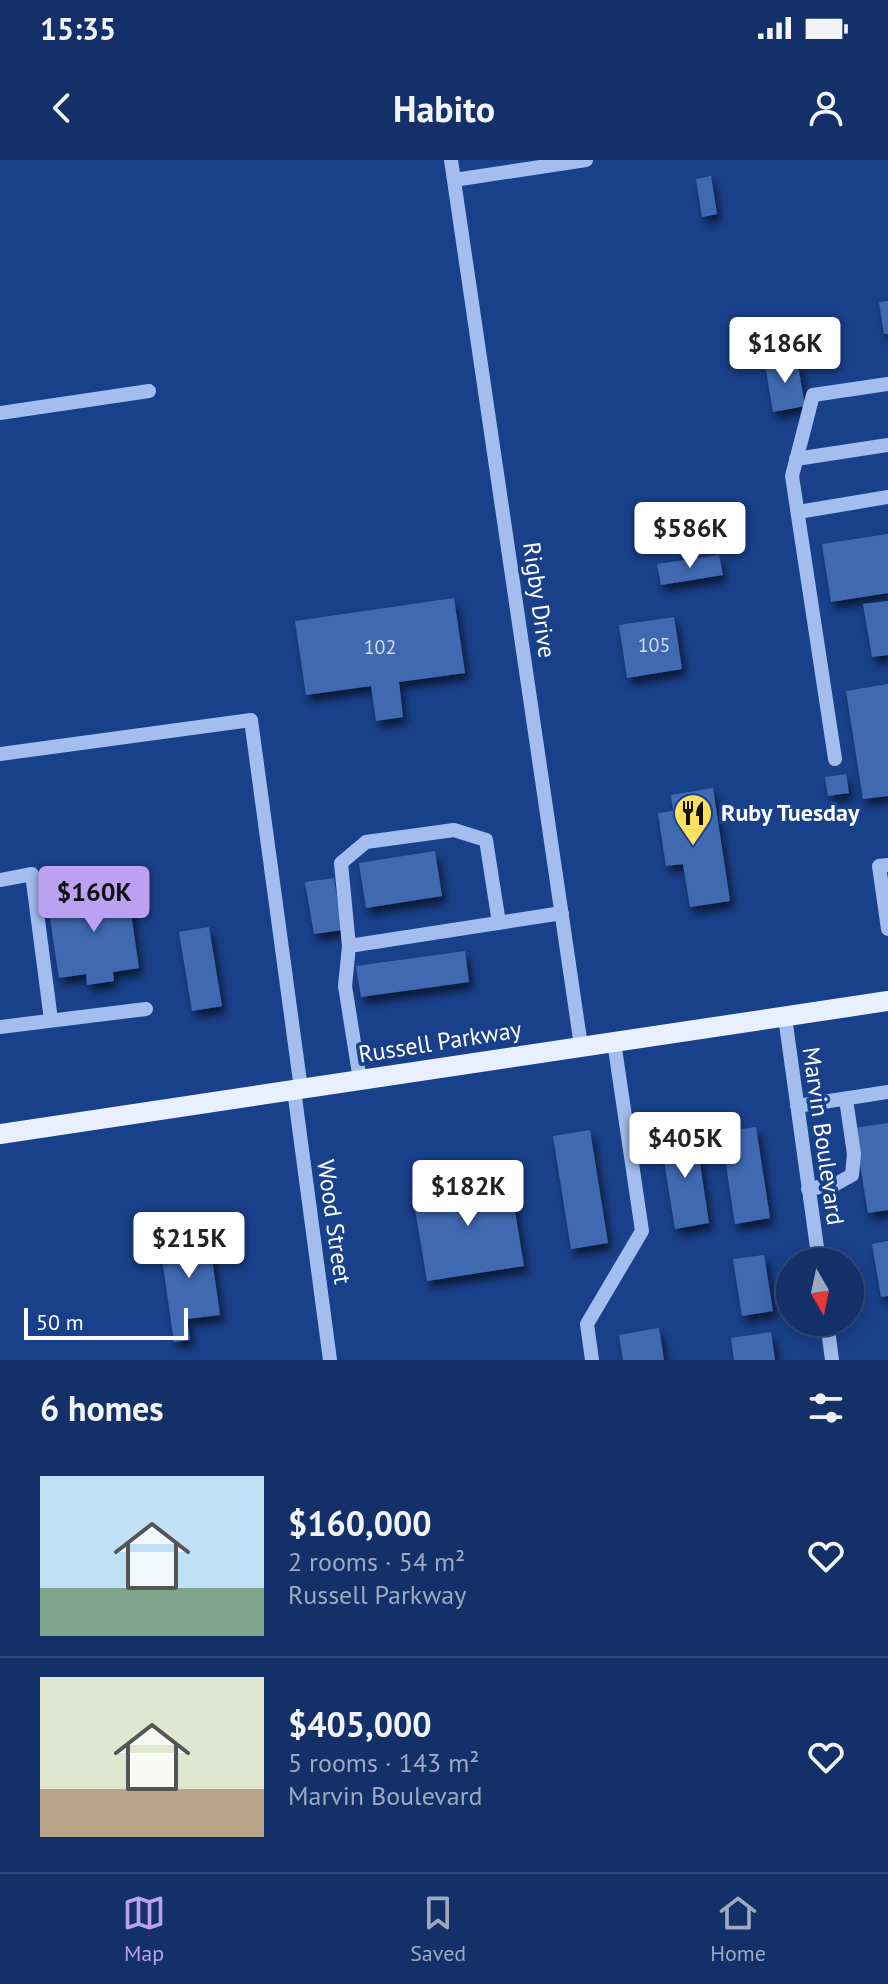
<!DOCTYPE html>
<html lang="en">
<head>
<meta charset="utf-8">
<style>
	:root { --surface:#133068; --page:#1c386e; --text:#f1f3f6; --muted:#9da9c0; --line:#324b7c; --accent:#bca0f2 }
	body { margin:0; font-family:"PT Sans",sans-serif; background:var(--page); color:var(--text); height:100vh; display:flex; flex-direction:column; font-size:30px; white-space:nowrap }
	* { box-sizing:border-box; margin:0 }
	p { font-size:26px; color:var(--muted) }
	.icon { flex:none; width:44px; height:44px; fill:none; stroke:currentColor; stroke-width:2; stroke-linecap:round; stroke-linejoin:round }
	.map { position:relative; height:1200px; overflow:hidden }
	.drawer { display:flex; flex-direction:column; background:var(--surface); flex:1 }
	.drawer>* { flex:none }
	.needle { width:52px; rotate:171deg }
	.fabs { position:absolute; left:776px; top:1088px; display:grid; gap:16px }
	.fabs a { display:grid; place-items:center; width:88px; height:88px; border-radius:50%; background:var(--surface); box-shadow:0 4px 20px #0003,0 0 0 2px var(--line); font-size:40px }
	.scale { position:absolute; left:24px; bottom:20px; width:164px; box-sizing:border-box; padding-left:8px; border:4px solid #fff; border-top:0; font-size:22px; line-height:28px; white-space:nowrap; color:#fff; -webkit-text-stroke:6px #19408a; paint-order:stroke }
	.price { position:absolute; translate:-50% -68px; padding:0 18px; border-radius:8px; background:#fff; color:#222; font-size:26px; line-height:52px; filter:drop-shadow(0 2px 4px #0008) }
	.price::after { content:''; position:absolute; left:50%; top:48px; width:24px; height:18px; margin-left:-12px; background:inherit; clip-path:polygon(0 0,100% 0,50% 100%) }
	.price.active { background:var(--accent); color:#111 }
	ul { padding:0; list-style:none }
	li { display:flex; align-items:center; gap:24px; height:200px; padding:0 40px }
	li+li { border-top:2px solid var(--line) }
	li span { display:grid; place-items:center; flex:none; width:224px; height:160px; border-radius:0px; color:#555 }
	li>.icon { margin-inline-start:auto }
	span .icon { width:96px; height:96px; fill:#fffc; stroke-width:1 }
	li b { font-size:34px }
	h2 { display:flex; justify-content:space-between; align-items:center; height:96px; padding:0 40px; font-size:34px }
	.status { display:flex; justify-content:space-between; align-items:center; height:56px; padding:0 40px; background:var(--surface); direction:ltr }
	.status svg { height:22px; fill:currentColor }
	header { display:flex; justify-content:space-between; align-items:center; height:104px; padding:0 40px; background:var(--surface); font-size:36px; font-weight:700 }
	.tab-bar { display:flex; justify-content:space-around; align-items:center; height:112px; border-top:2px solid var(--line); background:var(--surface); font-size:22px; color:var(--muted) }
	.tab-bar a { display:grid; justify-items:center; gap:4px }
	.tab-bar .active { color:var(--accent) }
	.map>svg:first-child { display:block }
	.building { fill:#4169b2; filter:url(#shadow) }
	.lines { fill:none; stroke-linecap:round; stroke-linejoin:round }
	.minor { stroke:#a2bdee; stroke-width:14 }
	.major { stroke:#e8efff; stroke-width:20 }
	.labels { text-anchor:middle; stroke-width:7; stroke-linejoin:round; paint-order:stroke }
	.number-label { font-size:20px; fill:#d0daec }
	.street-label { font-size:24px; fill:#fff; stroke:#19408a }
	.poi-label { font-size:24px; font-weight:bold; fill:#fff; stroke:#19408a; text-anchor:start }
</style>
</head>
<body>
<div class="status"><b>15:35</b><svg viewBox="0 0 49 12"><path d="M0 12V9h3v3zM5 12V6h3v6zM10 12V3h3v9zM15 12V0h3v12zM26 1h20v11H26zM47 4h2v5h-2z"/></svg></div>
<header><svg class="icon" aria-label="back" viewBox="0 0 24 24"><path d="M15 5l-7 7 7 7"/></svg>Habito<svg class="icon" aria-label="person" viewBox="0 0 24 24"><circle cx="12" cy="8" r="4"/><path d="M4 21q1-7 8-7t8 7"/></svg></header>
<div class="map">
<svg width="888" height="1200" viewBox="0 0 888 1200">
	<defs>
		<filter id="shadow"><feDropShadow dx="4" dy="7" stdDeviation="4" flood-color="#0009"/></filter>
	</defs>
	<rect width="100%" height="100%" fill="#19408a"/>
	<path class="building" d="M711,16L717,54L702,57L696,19Z
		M888,141V174H884L879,142Z
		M797,199L805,246L773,252L765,204Z
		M888,374V433L831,442L822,384Z
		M719,395L723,415L661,425L657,404Z
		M454,438L465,513L399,522L403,557L376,561L371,526L306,535L295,461Z
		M888,441V495L872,497L863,444Z
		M674,457L682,509L627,518L619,465Z
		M888,524V636L863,639L846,531Z
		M846,614L849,633L828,636L825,617Z
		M713,628L730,741L690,747L683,704L666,706L658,653L673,651L671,635Z
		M435,691L442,736L366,748L359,703Z
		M334,718L342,770L314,774L305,722Z
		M127,726L139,808L113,812L114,821L87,825L86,814L59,818L47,739Z
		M209,767L222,846L192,851L179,772Z
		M465,791L469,822L361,837L356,806Z
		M888,963V1050L868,1053L854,968Z
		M756,967L770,1058L735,1064L721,972Z
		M590,970L608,1083L571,1089L553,976Z
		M695,971L709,1063L675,1069L660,976Z
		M509,1015L524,1106L427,1121L412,1031Z
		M208,1070L220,1155L187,1159L190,1180L174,1182L159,1077Z
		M888,1081V1136L881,1137L872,1084Z
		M764,1095L773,1151L742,1156L733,1099Z
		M659,1168L664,1200H623L619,1175Z
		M771,1172L775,1200H734L731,1178Z"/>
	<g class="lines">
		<path class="minor" d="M451,0L581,886
			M454,20L586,0
			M0,253L149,231
			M796,299L888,285
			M798,352L888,337
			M0,594L251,560L301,929
			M835,599L792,316L813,235L888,224
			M888,705L879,706L888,769
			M0,720L32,714L51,860
			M499,763L486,680L454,670L366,682L341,703L349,786L562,753
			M349,786L345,826L360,920
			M785,857L819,1102
			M0,867L146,849
			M294,930L330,1200
			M797,946L888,932
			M808,1029L836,1024L852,1015L854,994L846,939
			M827,1162L832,1200
			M592,1200L587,1164L642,1071L614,882"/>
		<path class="major" d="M0,974L888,841"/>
	</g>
	<defs>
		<g id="restaurant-pin" transform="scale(2)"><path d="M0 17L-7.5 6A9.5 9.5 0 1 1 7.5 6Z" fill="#ffdf5e" stroke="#19408a"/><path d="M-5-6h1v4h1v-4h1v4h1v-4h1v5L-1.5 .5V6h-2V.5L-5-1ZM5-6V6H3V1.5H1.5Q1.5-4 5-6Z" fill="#111"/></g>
	</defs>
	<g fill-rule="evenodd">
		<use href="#restaurant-pin" x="693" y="653"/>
	</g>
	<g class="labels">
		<g class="number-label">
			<text x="654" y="492">105</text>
			<text x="380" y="494">102</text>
		</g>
		<g class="street-label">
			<text transform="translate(539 440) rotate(82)" y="8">Rigby Drive</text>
			<text transform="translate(440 882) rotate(-9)" y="8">Russell Parkway</text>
			<text transform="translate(823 976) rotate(82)" y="8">Marvin Boulevard</text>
			<text transform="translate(334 1062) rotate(82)" y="8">Wood Street</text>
		</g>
		<g class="poi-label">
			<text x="721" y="661">Ruby Tuesday</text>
		</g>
	</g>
</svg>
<div class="fabs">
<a><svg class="needle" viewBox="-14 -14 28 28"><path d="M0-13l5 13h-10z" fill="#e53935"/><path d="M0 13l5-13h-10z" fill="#9da9c0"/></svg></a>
</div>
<div class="scale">50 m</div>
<b class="price" style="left:785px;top:225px">$186K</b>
<b class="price" style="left:690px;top:410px">$586K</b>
<b class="price active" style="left:94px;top:774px">$160K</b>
<b class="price" style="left:685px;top:1020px">$405K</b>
<b class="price" style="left:468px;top:1068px">$182K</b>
<b class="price" style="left:189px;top:1120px">$215K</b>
</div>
<section class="drawer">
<h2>6 homes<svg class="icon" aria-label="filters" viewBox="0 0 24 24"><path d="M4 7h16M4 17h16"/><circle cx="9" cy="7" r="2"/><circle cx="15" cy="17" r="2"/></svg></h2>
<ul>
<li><span style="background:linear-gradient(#bfe0f5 70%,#7fa58c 0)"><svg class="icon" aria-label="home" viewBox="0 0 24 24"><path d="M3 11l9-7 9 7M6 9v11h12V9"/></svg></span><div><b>$160,000</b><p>2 rooms · 54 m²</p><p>Russell Parkway</p></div><svg class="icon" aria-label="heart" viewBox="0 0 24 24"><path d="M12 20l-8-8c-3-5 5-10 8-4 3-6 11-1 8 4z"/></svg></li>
<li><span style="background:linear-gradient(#dfe7d0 70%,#b9a48a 0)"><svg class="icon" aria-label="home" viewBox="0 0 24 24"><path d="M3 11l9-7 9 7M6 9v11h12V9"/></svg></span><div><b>$405,000</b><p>5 rooms · 143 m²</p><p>Marvin Boulevard</p></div><svg class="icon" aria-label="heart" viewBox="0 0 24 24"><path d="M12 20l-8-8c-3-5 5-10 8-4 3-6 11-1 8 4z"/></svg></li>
</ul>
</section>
<nav class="tab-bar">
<a class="active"><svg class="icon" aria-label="map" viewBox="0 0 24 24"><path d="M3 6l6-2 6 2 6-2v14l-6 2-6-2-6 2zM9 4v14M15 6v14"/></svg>Map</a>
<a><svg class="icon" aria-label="saved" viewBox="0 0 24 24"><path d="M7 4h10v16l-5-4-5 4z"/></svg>Saved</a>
<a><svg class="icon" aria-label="home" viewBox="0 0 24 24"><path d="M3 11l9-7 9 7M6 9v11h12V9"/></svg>Home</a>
</nav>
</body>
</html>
